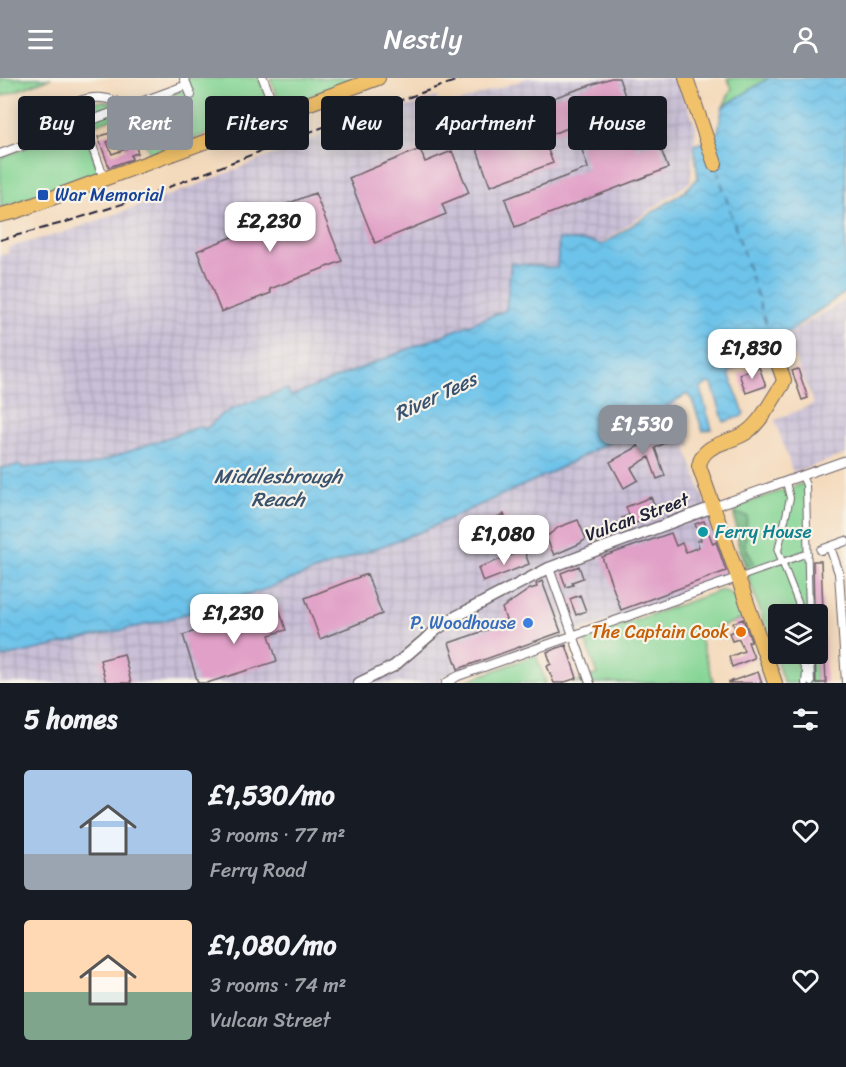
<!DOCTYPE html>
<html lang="en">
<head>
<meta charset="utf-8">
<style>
	:root { --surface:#171b24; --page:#242831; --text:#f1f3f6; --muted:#9ea1a6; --accent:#8c9099 }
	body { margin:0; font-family:Sriracha,sans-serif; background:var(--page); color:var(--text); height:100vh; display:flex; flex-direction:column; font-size:22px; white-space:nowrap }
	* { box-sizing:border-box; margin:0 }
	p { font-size:20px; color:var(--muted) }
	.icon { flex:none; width:33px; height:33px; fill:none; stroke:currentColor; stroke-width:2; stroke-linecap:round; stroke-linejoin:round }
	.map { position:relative; height:605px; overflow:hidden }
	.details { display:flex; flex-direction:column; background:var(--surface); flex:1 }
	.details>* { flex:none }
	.hud { position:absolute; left:18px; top:18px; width:810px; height:54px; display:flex; gap:12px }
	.controls { position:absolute; left:768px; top:526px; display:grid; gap:12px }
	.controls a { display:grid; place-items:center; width:60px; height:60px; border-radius:6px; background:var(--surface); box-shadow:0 3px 15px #0003; font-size:30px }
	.price { position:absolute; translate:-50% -51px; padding:0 14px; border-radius:12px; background:#fff; color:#222; font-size:20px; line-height:39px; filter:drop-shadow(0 2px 3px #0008) }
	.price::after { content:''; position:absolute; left:50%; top:36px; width:18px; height:14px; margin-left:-9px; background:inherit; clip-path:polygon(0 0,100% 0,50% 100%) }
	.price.current { background:var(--accent); color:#fff }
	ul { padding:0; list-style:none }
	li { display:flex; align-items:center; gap:18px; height:150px; padding:0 24px }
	li span { display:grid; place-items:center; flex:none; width:168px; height:120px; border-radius:6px; color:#555 }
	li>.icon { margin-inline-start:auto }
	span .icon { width:72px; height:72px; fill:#fffc; stroke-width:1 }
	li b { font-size:26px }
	h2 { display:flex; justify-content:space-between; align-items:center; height:72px; padding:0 24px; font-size:26px }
	.tag { padding:0 21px; border-radius:6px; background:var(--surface); box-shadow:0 3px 15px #0003; font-size:21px; line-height:54px }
	.tag.current { background:var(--accent); color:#fff }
	header { display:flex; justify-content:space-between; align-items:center; height:78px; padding:0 24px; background:var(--accent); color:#fff; font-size:27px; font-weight:600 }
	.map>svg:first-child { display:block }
	.industrial { fill:url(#industrial-grid) }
	.green { fill:#86d595; stroke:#547c68; stroke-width:1.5 }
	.forest { fill:url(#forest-firs); stroke:#476c5c; stroke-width:1.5 }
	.garden { fill:url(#garden-dots); stroke:#547c68; stroke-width:1.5 }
	.water { fill:url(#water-waves); stroke:#487292; stroke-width:1.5 }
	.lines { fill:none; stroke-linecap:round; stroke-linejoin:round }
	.ferry { stroke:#385270; stroke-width:1.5; stroke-dasharray:8 6; stroke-linecap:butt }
	.building { fill:#e1a0c7; fill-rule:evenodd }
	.pedestrian-casing { stroke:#6c6268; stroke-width:8 }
	.minor-casing { stroke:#6c6268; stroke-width:10 }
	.tertiary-casing { stroke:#6c6268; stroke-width:13 }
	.primary-casing { stroke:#6c6268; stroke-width:16 }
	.pedestrian { stroke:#fff; stroke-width:6 }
	.minor { stroke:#fff; stroke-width:8 }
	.tertiary { stroke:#fff; stroke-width:10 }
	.primary { stroke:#f2c26a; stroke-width:14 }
	.rail { stroke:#22223b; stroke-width:2; stroke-dasharray:9 4.5; stroke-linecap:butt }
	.transit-dot { fill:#1a4fb4; stroke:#f7f3e8; stroke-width:2 }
	.culture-dot { fill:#0f9aa8; stroke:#f7f3e8; stroke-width:2 }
	.shop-dot { fill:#3f7fe0; stroke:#f7f3e8; stroke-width:2 }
	.food-dot { fill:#e8710a; stroke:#f7f3e8; stroke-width:2 }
	.labels { text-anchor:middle; stroke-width:4.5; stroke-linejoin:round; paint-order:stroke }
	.transit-label { font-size:18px; fill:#164399; stroke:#f7f3e8; text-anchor:start }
	.street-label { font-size:18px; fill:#22223b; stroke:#f7f3e8 }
	.culture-label { font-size:18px; fill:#0d838f; stroke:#f7f3e8; text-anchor:start }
	.shop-label { font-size:18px; fill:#366cbe; stroke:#f7f3e8; text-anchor:end }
	.food-label { font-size:18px; fill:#c56008; stroke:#f7f3e8; text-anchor:end }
	.water-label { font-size:20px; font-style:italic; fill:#385270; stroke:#f7f3e8 }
</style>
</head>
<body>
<header><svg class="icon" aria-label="menu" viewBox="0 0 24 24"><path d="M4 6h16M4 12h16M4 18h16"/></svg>Nestly<svg class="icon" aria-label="person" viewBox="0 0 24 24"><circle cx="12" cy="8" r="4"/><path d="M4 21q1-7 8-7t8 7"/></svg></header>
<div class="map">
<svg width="846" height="605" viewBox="0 0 846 605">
	<defs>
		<pattern id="industrial-grid" width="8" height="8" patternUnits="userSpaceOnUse" patternTransform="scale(1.5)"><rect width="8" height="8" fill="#c9bfd7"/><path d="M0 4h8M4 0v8" fill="none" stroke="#aca4b9"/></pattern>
		<pattern id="forest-firs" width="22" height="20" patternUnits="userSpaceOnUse" patternTransform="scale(1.5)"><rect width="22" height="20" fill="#6cb67e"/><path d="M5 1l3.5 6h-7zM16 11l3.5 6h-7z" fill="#589468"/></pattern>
		<pattern id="garden-dots" width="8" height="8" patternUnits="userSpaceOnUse" patternTransform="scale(1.5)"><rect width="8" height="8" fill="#86d595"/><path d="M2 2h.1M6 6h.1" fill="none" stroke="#73b781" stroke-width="1.8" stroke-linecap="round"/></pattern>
		<pattern id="water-waves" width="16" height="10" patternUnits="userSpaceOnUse" patternTransform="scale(1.5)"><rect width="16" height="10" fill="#6dc3ea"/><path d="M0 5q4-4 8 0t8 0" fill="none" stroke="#5ea7ca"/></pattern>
	</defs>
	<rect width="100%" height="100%" fill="#f7f3e8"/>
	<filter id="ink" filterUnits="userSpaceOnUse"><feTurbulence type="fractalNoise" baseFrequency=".0167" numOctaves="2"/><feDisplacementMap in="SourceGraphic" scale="12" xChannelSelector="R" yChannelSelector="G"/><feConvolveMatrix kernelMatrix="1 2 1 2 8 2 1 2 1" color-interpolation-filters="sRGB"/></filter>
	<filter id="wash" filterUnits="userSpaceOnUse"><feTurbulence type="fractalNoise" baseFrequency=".008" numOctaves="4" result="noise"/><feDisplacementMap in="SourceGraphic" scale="24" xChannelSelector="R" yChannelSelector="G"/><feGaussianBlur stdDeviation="1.35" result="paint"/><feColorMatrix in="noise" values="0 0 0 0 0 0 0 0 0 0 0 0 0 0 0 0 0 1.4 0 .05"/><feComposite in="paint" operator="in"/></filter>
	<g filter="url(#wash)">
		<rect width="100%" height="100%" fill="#f4dabc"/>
		<path class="industrial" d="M528,0H676L696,49L690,104L506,232L90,397L0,393V177L9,175L7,170L65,154L184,112L330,54L436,19L440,31Z
			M846,222V376L793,395L775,342L814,326L785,257Z
			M676,324L691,367L686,369L731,502L443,598L439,605H0V580L166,542L263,512L420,454L608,365Z"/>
		<path class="green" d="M187,0H259L272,32L150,76L132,31L186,11Z
			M270,0H360L282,29Z
			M727,0H769L723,29L732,10Z
			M100,23L113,25L121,37L83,51L100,96L1,130L0,80L41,64C52,35 70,27 100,23Z
			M807,404L813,537H778V576H815L816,605H784L739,470L734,435L741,427Z
			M722,512L734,517L743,540L699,558L714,605H575L598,596L584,560Z
			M536,577L546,605H461Z"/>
		<path class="forest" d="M734,435L747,438L745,467L754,485L748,488L739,470Z"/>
		<path class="garden" d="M0,0H51L0,19Z"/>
		<path class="water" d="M769,0H846V214L785,256L792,273L765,284L762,276L730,293L729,296L744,335L742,338L724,344L712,306L709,305L700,310L712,351L703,353L692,322L687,316L608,365L546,397L420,454L263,512L166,542L0,580V390L20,387L23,390L39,388H88L200,348L205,351C214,346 216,339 223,336C243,325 266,319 287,311L291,318L506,232L511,185L557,190L559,161L592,164L602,167L684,114L698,100L694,67C726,57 715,56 723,29Z"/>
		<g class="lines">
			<path class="ferry" d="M717,91L777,281"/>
		</g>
		<g id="blocks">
			<path class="building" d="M611,0H619L630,33L647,28L655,52L633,59L637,71L658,63L668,90L515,149L505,121L588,90L574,48L543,59L553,85L490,108L469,49Z
				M125,50L128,57L131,56L138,75L131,77L132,81L109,89L98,59ZM121,59L126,71L112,76L107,64Z
				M420,71L425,84L452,73L469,115L442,126L446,136L375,165L349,100Z
				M315,115L342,183L270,211L271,215L221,234L197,173L247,153L243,143Z
				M759,289L766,308L746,315L739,296Z
				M798,291L808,320L802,322L792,293Z
				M672,345L679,357L655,370L665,398L657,401L649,379L631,390L638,402L624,410L610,384L639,368L637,365Z
				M651,419L658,436L605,458L602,450L623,443L622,440L629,437L626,429Z
				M504,436L512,455L480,467L474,451L476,448Z
				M578,442L586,461L579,466L554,477L546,459L559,449Z
				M704,443L713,466L716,464L726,493L621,532L602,479L671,455L676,468L682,465L686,474L699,469L697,463L701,462L695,446Z
				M524,472L529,486L483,504L478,490Z
				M813,483H821L826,605H816L815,576H818V537H814Z
				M579,488L583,500L572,504L573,507L566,509L561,495Z
				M367,496L382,536L320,561L305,520Z
				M542,503L561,554L458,591L449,565L507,545L502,530L530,511L537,509L536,506Z
				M580,517L586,533L576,537L570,521Z
				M278,527L286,552L269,557L277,583L207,605H198L183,557Z
				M743,541L751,563L748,564L754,580L732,589L729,579L744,573L739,561L732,563L729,555L736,553L733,545Z
				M566,567L577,600L562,605H554L547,588L551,586L547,574Z
				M124,576L131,605H106L100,582Z
				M758,594L762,605H729V604Z"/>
		</g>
	</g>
	<g filter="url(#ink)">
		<use href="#blocks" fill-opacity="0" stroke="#6c6268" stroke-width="1.5"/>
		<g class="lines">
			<g class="pedestrian-casing">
				<path id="pedestrian" d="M802,398L806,407L809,537
					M786,404L790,420L778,473L799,527V537
					M738,500L808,475
					M798,576L806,594L805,605
					M810,576L811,605"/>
			</g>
			<g class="minor-casing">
				<path id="minor" d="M184,0L191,17
					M263,0L277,37
					M84,45L104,101
					M38,62C47,30 98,6 125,29
					M0,76L187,7
					M713,429L846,382
					M830,469L839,495L846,604
					M821,472L846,463
					M549,490L590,605
					M446,605L458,598L737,500"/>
			</g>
			<g class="tertiary-casing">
				<path id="tertiary" d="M359,605L394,588L436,552L455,539L549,490L713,429"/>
			</g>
			<g class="primary-casing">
				<path id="primary" d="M686,0L715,86
					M0,137L14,134L378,0
					M775,605L699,388C703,364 730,366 747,354C762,343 772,322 782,307L784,302L779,288"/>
			</g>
			<use href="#pedestrian" class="pedestrian"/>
			<use href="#minor" class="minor"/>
			<use href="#tertiary" class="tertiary"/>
			<use href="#primary" class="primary"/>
			<path class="rail" d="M0,162L66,144L138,121L315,52L464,0"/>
		</g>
	</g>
	<rect class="transit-dot" x="37" y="111" width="12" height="12" rx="3"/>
	<circle class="culture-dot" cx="703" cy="454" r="6"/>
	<circle class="shop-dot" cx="528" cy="545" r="6"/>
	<circle class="food-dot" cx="741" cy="554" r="6"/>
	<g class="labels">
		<g class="transit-label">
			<text x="55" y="123">War Memorial</text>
		</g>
		<g class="street-label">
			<text transform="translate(637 439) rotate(-20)" y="6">Vulcan Street</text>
		</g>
		<g class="culture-label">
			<text x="715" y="460">Ferry House</text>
		</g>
		<g class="shop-label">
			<text x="516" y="551">P. Woodhouse</text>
		</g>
		<g class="food-label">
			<text x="729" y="560">The Captain Cook</text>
		</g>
		<g class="water-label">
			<text transform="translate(435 318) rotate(-25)" y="7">River Tees</text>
			<text x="278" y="405">Middlesbrough<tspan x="278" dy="23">Reach</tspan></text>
		</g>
	</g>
</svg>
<div class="controls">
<a><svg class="icon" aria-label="layers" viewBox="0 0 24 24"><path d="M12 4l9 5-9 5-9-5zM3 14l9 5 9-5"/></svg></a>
</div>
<b class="price" style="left:270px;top:175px">£2,230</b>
<b class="price" style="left:752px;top:302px">£1,830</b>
<b class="price current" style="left:643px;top:378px">£1,530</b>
<b class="price" style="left:504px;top:488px">£1,080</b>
<b class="price" style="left:234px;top:567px">£1,230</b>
<div class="hud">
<a class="tag">Buy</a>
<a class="tag current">Rent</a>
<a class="tag">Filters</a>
<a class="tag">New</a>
<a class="tag">Apartment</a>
<a class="tag">House</a>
</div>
</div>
<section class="details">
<h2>5 homes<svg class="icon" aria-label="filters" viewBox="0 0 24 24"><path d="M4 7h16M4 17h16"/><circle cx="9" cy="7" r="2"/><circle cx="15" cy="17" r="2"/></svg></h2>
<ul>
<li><span style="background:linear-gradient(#a9c7e8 70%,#9aa5b1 0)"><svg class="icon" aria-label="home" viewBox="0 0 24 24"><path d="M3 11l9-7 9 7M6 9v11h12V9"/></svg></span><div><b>£1,530/mo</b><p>3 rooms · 77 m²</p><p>Ferry Road</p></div><svg class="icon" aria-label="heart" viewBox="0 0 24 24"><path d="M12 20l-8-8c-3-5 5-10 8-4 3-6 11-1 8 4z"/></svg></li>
<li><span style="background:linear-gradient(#ffd9b3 60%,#7fa58c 0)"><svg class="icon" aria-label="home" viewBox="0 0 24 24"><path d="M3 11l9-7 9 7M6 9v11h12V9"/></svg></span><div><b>£1,080/mo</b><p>3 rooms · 74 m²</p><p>Vulcan Street</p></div><svg class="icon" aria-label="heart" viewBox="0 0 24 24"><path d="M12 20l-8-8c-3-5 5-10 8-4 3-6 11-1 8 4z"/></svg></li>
</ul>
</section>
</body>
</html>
